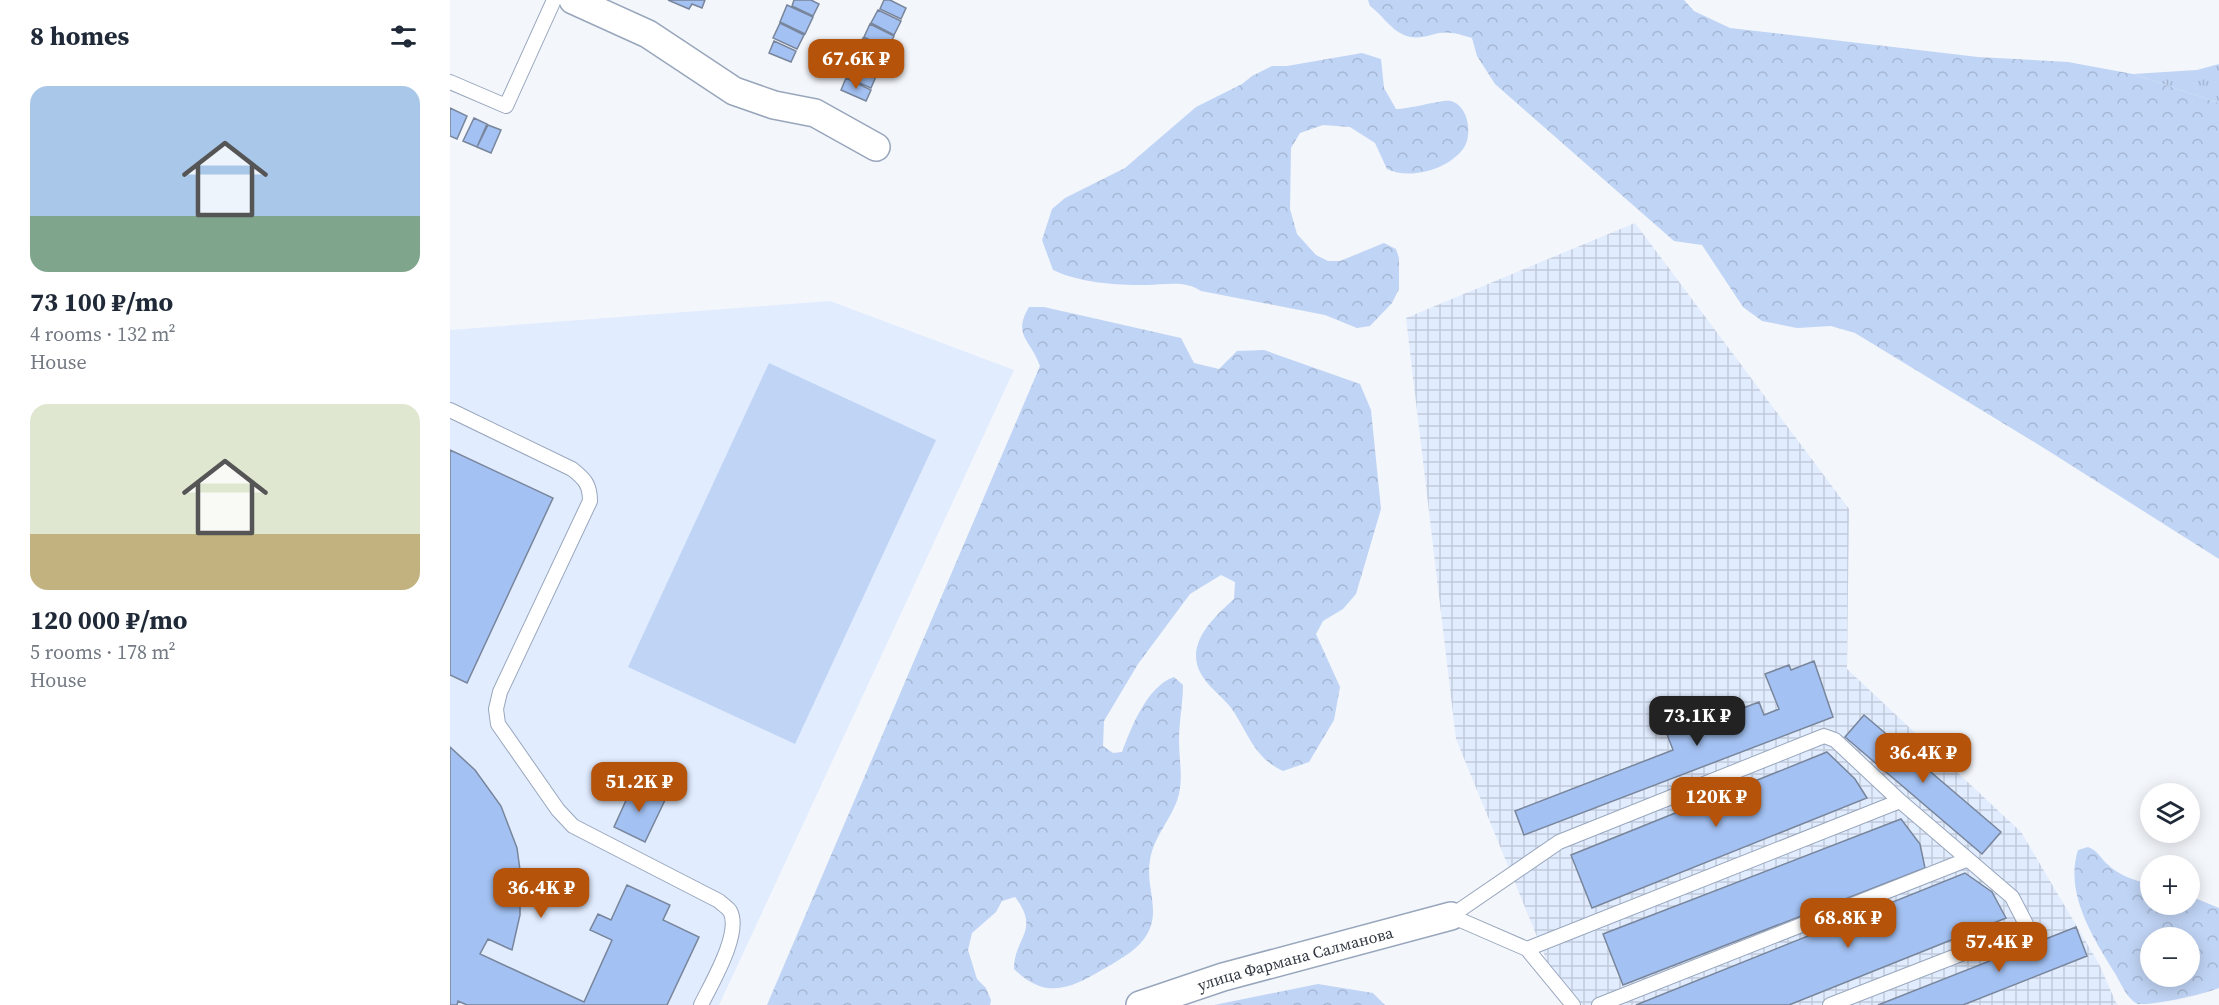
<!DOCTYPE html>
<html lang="en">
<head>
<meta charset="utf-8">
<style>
	:root { --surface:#fff; --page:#f2f2f3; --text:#1f2937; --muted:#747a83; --accent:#b45309 }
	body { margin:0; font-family:"Source Serif 4",serif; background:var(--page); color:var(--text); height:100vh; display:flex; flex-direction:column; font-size:22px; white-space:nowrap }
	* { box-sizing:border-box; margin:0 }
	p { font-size:20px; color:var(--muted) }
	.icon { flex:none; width:33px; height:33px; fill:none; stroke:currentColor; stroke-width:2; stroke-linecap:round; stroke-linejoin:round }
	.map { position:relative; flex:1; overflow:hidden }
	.panel { display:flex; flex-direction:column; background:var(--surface); width:450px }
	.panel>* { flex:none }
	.tools { position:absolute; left:1690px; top:783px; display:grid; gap:12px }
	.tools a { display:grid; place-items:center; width:60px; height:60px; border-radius:50%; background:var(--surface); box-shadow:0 3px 15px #0003; font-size:30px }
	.price { position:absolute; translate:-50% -51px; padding:0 14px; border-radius:12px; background:var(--accent); color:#fff; font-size:20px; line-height:39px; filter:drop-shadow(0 2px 3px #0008) }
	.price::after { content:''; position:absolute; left:50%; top:36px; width:18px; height:14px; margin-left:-9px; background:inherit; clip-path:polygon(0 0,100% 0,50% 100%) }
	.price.selected { background:#222; color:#fff }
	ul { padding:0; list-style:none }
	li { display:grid; align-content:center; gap:12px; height:318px; padding:0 30px }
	li span { display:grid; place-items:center; height:186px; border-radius:18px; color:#555 }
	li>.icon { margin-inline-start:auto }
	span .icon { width:108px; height:108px; fill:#fffc; stroke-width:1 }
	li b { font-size:26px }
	h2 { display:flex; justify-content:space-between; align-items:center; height:72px; padding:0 30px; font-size:26px }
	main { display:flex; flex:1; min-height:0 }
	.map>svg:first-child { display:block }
	.built { fill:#e1ecff }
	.industrial { fill:url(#industrial-grid) }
	.grass { fill:url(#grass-tufts) }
	.forest { fill:url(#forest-crowns); fill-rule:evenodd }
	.pitch { fill:#c0d4f5 }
	.building { fill:#a3c1f2; stroke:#78859b; stroke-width:1.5 }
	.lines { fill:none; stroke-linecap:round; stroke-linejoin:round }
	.lane-casing { stroke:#98a6bc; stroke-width:16 }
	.street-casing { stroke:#98a6bc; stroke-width:30 }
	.lane { stroke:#fff; stroke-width:14 }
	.street { stroke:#fff; stroke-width:27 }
	.labels { text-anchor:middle; stroke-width:4.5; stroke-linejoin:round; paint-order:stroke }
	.street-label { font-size:16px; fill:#313740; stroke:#fff }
</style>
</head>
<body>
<main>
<section class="panel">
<h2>8 homes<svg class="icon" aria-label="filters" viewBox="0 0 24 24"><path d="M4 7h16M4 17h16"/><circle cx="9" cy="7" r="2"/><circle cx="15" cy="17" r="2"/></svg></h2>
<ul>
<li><span style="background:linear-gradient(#a9c7e8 70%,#7fa58c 0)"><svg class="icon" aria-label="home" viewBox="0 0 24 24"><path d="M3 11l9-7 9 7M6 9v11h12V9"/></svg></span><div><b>73 100 ₽/mo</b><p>4 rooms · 132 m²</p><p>House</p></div></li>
<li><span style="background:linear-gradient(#dfe7d0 70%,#c2b280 0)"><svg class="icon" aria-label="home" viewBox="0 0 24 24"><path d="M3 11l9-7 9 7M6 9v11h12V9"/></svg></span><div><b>120 000 ₽/mo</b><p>5 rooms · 178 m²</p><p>House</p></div></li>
</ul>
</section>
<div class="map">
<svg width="1769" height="1005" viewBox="0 0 1769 1005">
	<defs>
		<pattern id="industrial-grid" width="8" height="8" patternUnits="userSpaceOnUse" patternTransform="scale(1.5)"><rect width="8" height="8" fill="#e1ecff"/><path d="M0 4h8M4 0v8" fill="none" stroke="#c2cbdc"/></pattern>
		<pattern id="grass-tufts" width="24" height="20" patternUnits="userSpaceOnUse" patternTransform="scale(1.5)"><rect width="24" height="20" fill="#c0d4f5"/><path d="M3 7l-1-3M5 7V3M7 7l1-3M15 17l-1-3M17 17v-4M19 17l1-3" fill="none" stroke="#a5b7d3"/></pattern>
		<pattern id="forest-crowns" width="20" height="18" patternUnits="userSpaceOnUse" patternTransform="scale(1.5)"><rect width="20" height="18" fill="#c0d4f5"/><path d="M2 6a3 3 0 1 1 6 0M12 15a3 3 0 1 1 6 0" fill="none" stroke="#a5b7d3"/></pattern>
	</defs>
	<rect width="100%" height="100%" fill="#f3f6fb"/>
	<path class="built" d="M380,301L564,370L269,1005H0V330Z"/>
	<path class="industrial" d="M1185,223L1399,509L1397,669L1571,832L1649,964L1667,1005H1115L1006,739L956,318Z"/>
	<path class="grass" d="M1769,64V103L1683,74L1747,70Z"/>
	<path class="forest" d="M918,0H1234L1244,11L1280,28L1528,57L1618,62L1683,74L1769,103V559L1597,450L1405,333L1381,326L1347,328L1312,321L1293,307L1252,245L1224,241L1045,84L1027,56L1022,38C1012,35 1000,31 989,33C976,36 966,41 952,34C941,29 931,14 920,6Z
		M912,53L931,59L934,88L946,109C960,109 994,99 1001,101C1019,106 1023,136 1013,149C997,170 960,180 937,169L925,143L900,127L873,125L850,133L841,148L840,209L847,234L866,255L878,261H890L934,243L946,249L949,258V289L942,303L920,326L907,328L875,315L751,291C734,280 716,285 696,285C665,285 631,283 603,270L592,240L602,209L615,198L675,168L746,107L792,84L802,76L822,66H837Z
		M579,307H594L731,338L744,363L769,369L787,351L814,350L910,384L921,410L931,509L906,594L893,609L873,621L866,634L890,687L884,720L859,762L833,771C806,759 799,736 784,712C776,699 761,690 753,677C732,646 763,618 784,599L785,582L771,575L740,594L688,664L654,721L653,746L663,753L672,752C681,728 697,686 724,677L733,685C733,703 729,721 729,740C729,759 733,775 729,794C723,818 704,835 700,860C695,887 712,911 696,936C688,949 671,959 657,967C622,988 597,1001 564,969C564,937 591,931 565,897L552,901L546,912L522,933L518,950L527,979L536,988L541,1000L540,1005H317L590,366C581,339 562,336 579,307Z
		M1638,847C1648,851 1649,856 1656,863C1668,875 1685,881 1701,884V904H1740V896L1769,908V988C1752,995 1705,1005 1688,1004C1678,1000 1671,984 1666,975C1644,939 1614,894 1628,850ZM1701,938H1740V976H1701Z
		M868,984L923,993L935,1005H764Z"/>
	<path class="pitch" d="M319,363L486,440L345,744L178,667Z"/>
	<path class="building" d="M218,0H255L252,8L242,4L239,9Z
		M344,0H361L369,4L363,16L342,6Z
		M434,0H440L456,8L451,19L430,9Z
		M337,5L363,17L355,34L330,22Z
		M428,10L451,21L444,35L421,23Z
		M330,23L354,35L347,49L323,38Z
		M420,24L444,36L437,49L414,37Z
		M413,38L437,50L431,61L407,50Z
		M324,41L346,51L341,62L319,53Z
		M407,51L416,55L411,66L402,62Z
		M402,63L427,74L421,88L396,77Z
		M396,78L421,90L416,101L391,90Z
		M0,108L17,116L7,139L0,136Z
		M24,118L37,124L27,147L13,141Z
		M38,125L51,130L41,153L27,147Z
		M0,450L103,498L17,683L0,675Z
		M1364,661L1383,717L1074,835L1065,811L1223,750L1212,721L1242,710L1249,730L1281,717L1280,713L1309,702L1314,715L1329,709L1315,674L1339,665L1341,670Z
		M1414,715L1551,832L1532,854L1395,737Z
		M0,747L25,770L51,806L67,848L70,870V915L62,950L38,939L30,954L134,1002L162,940L140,930L148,914L161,920L177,885L220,905L213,920L249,937L217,1005H17L8,1001L7,1005H0Z
		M1377,752L1405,779L1417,798L1142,908L1121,855Z
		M183,785L215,800L195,842L164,827Z
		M1451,819L1470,844L1475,868L1173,985L1153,934Z
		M1515,873L1542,892L1556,918L1339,1005H1186Z
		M1626,927L1637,956L1513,1005H1428Z"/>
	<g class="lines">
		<g class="lane-casing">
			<path id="lane" d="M0,82L56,106L104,0
				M0,410L122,469C135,479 140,485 140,501L50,692L46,709L48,724L108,810L123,826L269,901C272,904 277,907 280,911C292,933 261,984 251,1005
				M1374,736L1385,740L1450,801L1077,949L1001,916L1109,842Z
				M1077,949L1123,1005
				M1149,1005L1516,860
				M1380,1005L1578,928L1562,897L1450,801"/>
		</g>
		<g class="street-casing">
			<g id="street">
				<path d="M123,0L198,34L284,91L324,105L365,113L426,147"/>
				<path id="s1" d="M690,1005L773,977L1001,916"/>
			</g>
		</g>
		<use href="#lane" class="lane"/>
		<use href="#street" class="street"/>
	</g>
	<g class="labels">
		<g class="street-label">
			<text dy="6" stroke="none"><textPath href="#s1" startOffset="162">улица Фармана Салманова</textPath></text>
		</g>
	</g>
</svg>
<div class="tools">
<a><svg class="icon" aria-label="layers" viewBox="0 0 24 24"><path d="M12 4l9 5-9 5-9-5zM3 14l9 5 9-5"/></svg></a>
<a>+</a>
<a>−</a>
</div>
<b class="price" style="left:406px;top:90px">67.6K ₽</b>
<b class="price selected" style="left:1247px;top:747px">73.1K ₽</b>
<b class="price" style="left:1473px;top:784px">36.4K ₽</b>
<b class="price" style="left:189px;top:813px">51.2K ₽</b>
<b class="price" style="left:1266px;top:828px">120K ₽</b>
<b class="price" style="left:91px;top:919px">36.4K ₽</b>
<b class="price" style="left:1398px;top:949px">68.8K ₽</b>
<b class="price" style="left:1549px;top:973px">57.4K ₽</b>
</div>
</main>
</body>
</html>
